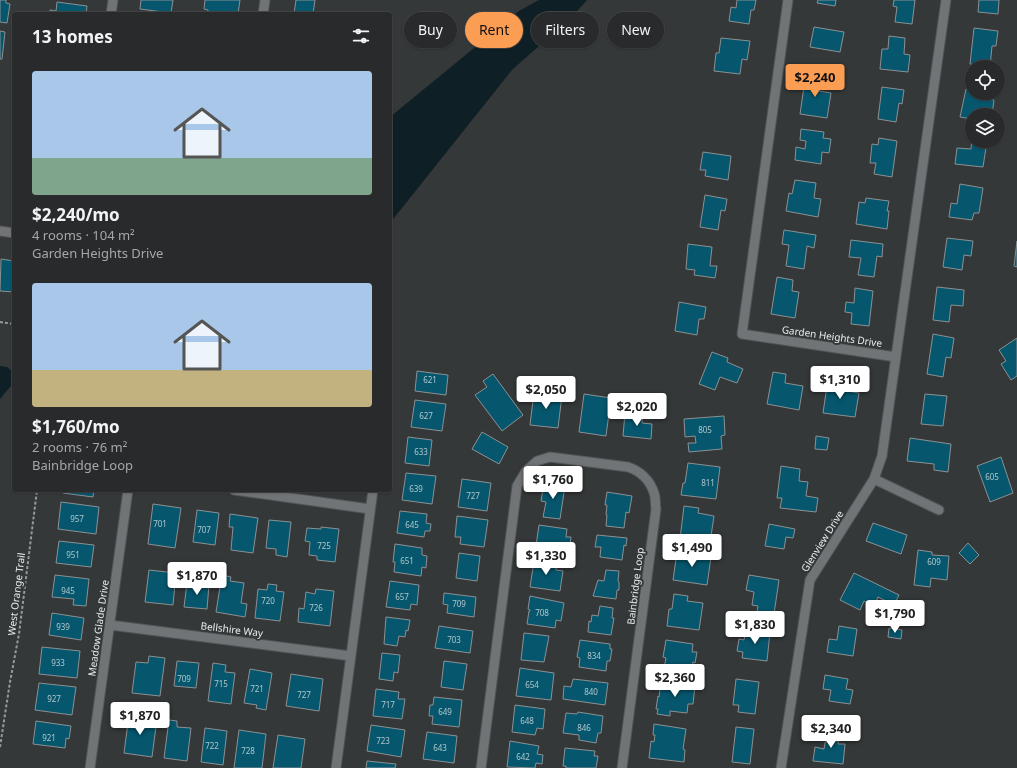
<!DOCTYPE html>
<html lang="en">
<head>
<meta charset="utf-8">
<style>
	:root { --surface:#282a2b; --page:#303233; --text:#f1f3f6; --muted:#a5a7a9; --line:#444647; --accent:#fc9d54 }
	body { margin:0; font-family:"Noto Sans",sans-serif; background:var(--page); color:var(--text); height:100vh; display:flex; flex-direction:column; font-size:15px; white-space:nowrap }
	* { box-sizing:border-box; margin:0 }
	p { font-size:13px; color:var(--muted) }
	.icon { flex:none; width:22px; height:22px; fill:none; stroke:currentColor; stroke-width:2; stroke-linecap:round; stroke-linejoin:round }
	.map { position:relative; flex:1; overflow:hidden }
	.sheet { position:absolute; left:12px; top:12px; width:380px; height:480px; display:flex; flex-direction:column; background:var(--surface); border-radius:4px; box-shadow:0 1px 3px #0004,0 0 0 1px var(--line) }
	.sheet>* { flex:none }
	.guide { position:absolute; left:404px; top:12px; width:380px; height:36px; display:flex; gap:8px }
	.buttons { position:absolute; left:965px; top:60px; display:grid; gap:8px }
	.buttons a { display:grid; place-items:center; width:40px; height:40px; border-radius:50%; background:var(--surface); box-shadow:0 1px 3px #0004,0 0 0 1px var(--line); font-size:20px }
	.price { position:absolute; translate:-50% -34px; padding:0 9px; border-radius:4px; background:#fff; color:#222; font-size:13px; line-height:26px; filter:drop-shadow(0 1px 2px #0008) }
	.price::after { content:''; position:absolute; left:50%; top:24px; width:12px; height:9px; margin-left:-6px; background:inherit; clip-path:polygon(0 0,100% 0,50% 100%) }
	.price.active { background:var(--accent); color:#111 }
	ul { padding:0; list-style:none }
	li { display:grid; align-content:center; gap:8px; height:212px; padding:0 20px }
	li span { display:grid; place-items:center; height:124px; border-radius:4px; color:#555 }
	li>.icon { margin-inline-start:auto }
	span .icon { width:72px; height:72px; fill:#fffc; stroke-width:1 }
	li b { font-size:17px }
	h2 { display:flex; justify-content:space-between; align-items:center; height:48px; padding:0 20px; font-size:17px }
	.chip { padding:0 14px; border-radius:18px; background:var(--surface); box-shadow:0 1px 3px #0004,0 0 0 1px var(--line); font-size:14px; line-height:36px }
	.chip.active { background:var(--accent); color:#111 }
	.map>svg:first-child { display:block }
	.water { fill:#0e1f25 }
	.building { fill:#06576e; stroke:#8c9092 }
	.lines { fill:none; stroke-linecap:round; stroke-linejoin:round }
	.street-casing { stroke:#515456; stroke-width:11 }
	.path { stroke:#979a9a; stroke-width:2; stroke-dasharray:3 2; stroke-linecap:butt }
	.street { stroke:#717476; stroke-width:9 }
	.labels { text-anchor:middle; stroke-width:4; stroke-linejoin:round; paint-order:stroke }
	.number-label { font-size:8px; fill:#b0c6cc }
	.street-label { font-size:10px; fill:#e8ebeb; stroke:#353839 }
</style>
</head>
<body>
<div class="map">
<svg width="1017" height="768" viewBox="0 0 1017 768">
	<rect width="100%" height="100%" fill="#353839"/>
	<path class="water" d="M539,0H587C565,26 537,47 512,70L390,223V117L519,11Z
		M0,366L7,367L13,372L14,382L0,399Z"/>
	<path class="building" d="M0,0H6V3L10,4L7,23L0,22Z
		M141,0H173L171,13L140,9Z
		M205,0H240L238,14H208V10L204,9Z
		M296,0H315L313,14H294Z
		M737,0H756L754,10H751L749,24L729,21L731,7L736,8Z
		M818,0H836L835,6L817,3Z
		M894,0H915L912,24L895,22L897,7L893,6Z
		M979,0H999L998,14L978,12Z
		M57,2L87,6L86,14H50V10L56,11Z
		M814,27L844,32L840,52L810,47Z
		M974,28L998,31L996,46H992L990,67L970,64Z
		M0,31L5,32L2,59H0Z
		M889,36L905,38L904,54L910,55L908,72L880,69L882,49H888Z
		M721,38L750,41L747,60L742,59L740,74L714,71L716,53H719Z
		M806,73L821,75L819,91L831,93L827,118L800,114Z
		M882,87L904,90L902,104L899,103L896,122L878,119Z
		M966,89L972,90V93H989L988,99L994,100L992,115H972V119L960,117Z
		M801,129L824,132L823,138L831,139L829,153L822,152L821,164L795,160L796,147L805,149L806,141L800,140Z
		M879,138L897,141L892,177L874,174L876,163H870L872,144L878,145Z
		M972,138V141H987L983,167L955,164L957,148L971,149Z
		M703,152L731,156L728,180L705,176L706,170H700Z
		M795,180L816,183L814,198L821,199L818,217L786,211L789,193L792,194Z
		M960,184L983,188L979,213H974L972,220L949,217L951,203L957,204Z
		M705,195L727,199L725,211L721,210L718,230L700,227Z
		M866,198L889,201L887,211H889L887,229L856,224L859,202L865,203Z
		M784,230L816,235L814,248L807,246L804,269L786,266L789,245L782,244Z
		M947,238L973,241L971,256L964,255L962,270L943,267Z
		M851,240L883,244L882,257L877,256L874,277L858,275L861,258L849,257Z
		M1017,241V267L1014,266Z
		M688,244L712,247L710,266H717L715,278L694,275L695,270L686,269Z
		M1,259L14,261V292L0,291Z
		M777,277L793,280L792,291L799,292L795,318L771,314Z
		M937,287L964,290L963,306L951,305L949,322L933,320Z
		M855,288L873,291L869,326L851,324L852,313L845,312L846,302L854,303Z
		M679,302L706,307L704,319H699L697,335L675,331Z
		M933,334L954,338L951,358L946,357L943,377L927,374Z
		M1017,338V376L1011,380L1001,364L1006,361L999,350Z
		M712,352L728,358L727,362L743,369L737,383L720,377L715,390L699,384Z
		M417,371L448,375L446,395L415,391Z
		M773,372L786,374L785,383L803,386L799,410L767,404Z
		M493,374L523,415L502,431L475,395L487,387L483,381Z
		M828,379L843,382L842,390L859,393L855,417L823,413Z
		M534,392L562,395L558,428L530,425Z
		M584,394L611,398L606,436L579,432Z
		M925,394L947,396L943,426L921,424Z
		M415,400L446,404L442,431L411,427Z
		M625,413L643,415L642,423L652,424L651,439L623,436Z
		M724,416L725,435L721,436L722,449L689,452L688,443H696L695,436L685,437L684,419Z
		M482,432L508,447L499,464L472,449Z
		M816,436L829,438L827,450L815,449Z
		M408,437L432,440L429,466L405,463Z
		M910,438L951,444L948,472L934,470V464L907,461Z
		M1001,457L1013,493L990,502L977,466Z
		M688,463L720,467L716,499L681,495L683,483H685Z
		M781,466L800,469L799,481L808,482L806,496L818,498L816,512L780,508L782,498H777Z
		M406,473L436,476L432,504L402,500Z
		M462,479L491,483L487,511L458,507Z
		M544,483L565,486L560,519L543,517L546,502L541,501Z
		M63,490H94L93,497L63,493Z
		M607,492L632,496L629,513L626,512L624,528L606,526L607,515H606L607,505H605Z
		M61,502L99,507L96,534L58,529Z
		M153,504L181,508L175,548L148,544Z
		M684,506L699,508L698,513L714,516L710,543L680,539Z
		M197,510L219,513L215,545L193,542Z
		M400,511L427,514L426,523L431,524L430,531H425L424,537L397,533Z
		M230,514L258,518L253,553L231,550L233,527H229Z
		M457,516L488,520L484,547L460,544L461,537H455Z
		M269,520L291,522L287,557L276,555V549L266,548Z
		M873,523L907,535L901,554L866,541Z
		M769,524L795,529L793,538L786,537L784,549L765,546Z
		M539,525L567,529L566,537H571L570,546H565L563,555L535,552Z
		M321,527L339,529L335,562L317,560V556L309,555L310,542L305,541L307,528L321,529Z
		M597,535L627,538L626,546L624,545L622,560L600,557L601,547H595Z
		M59,541L94,545L91,567L56,563Z
		M968,543L979,555L970,564L959,553Z
		M395,544L422,548V555L427,556L426,568L422,567L421,576L394,572L395,562H393Z
		M918,550L932,552V555L949,556L947,580L931,578L930,587L914,585Z
		M677,552L711,557L707,585L673,580Z
		M459,553L480,556L477,581L456,578Z
		M534,561L557,563L556,570L563,571L560,591L530,587Z
		M149,570L176,573L173,605L145,602Z
		M606,570L619,571L618,581L619,582V590H617L616,599L593,596L598,580L604,581Z
		M854,573L899,595L894,605L878,597L874,606L864,601L860,610L840,600Z
		M55,575L89,579L86,606L73,605L74,599L52,597Z
		M222,575L231,577L230,581L244,583L241,603L247,604L245,617L216,612Z
		M749,575L779,580L774,614L757,612L758,606L752,605L754,592L746,590Z
		M390,581L419,585L417,605L411,604L410,610L386,607Z
		M187,583L209,585L207,609L184,607Z
		M268,584L277,585L276,591L284,592L280,621L255,618L258,589L267,590Z
		M316,589L334,591L330,626L298,622L299,608L304,609L306,592L315,594Z
		M444,593L476,597L474,617L447,613L448,605L443,604Z
		M674,594L688,596L687,601L703,603L699,630L667,626L669,609H672Z
		M530,596L564,603L561,621L556,620L555,628L527,624L529,611H530V610L528,609Z
		M600,606L613,608L612,618H614L611,635L588,632L589,621L591,622L592,615L598,616Z
		M52,613L84,618L81,640L49,635Z
		M386,617L410,620L408,631L406,630L405,637L399,636L397,646L384,644Z
		M439,626L473,631L470,653L435,648Z
		M839,626L857,629L853,656L827,652L829,639L837,640Z
		M889,628L902,630L901,639L888,637Z
		M746,629L770,632L767,661L742,658L743,652L737,651L739,639L744,640Z
		M524,633L549,636L544,662L521,660Z
		M580,640L610,644V649H612L610,661H607L606,671L579,667L580,658L577,657Z
		M666,640L693,644L692,652H697L695,663L693,662L691,672L664,668L666,658L663,657Z
		M42,647L80,651L77,678L39,674Z
		M382,653L400,655L398,673L394,672L393,681L379,679Z
		M149,656L165,658L160,696L132,693L136,662L148,663Z
		M177,661L199,663L196,688L174,686Z
		M444,661L467,664L463,690L441,687Z
		M213,663L226,665L225,672L235,673L231,704L208,701Z
		M520,668L554,673L551,700L516,696Z
		M250,669L272,673L266,710L256,708L257,705L244,703Z
		M291,674L323,679L319,711L286,706Z
		M825,675L848,679L846,689L853,690L850,704L829,701L831,690L823,689Z
		M573,679L608,683L605,705L563,699L564,686L571,687Z
		M736,679L759,682L755,714L738,712L739,705H733Z
		M661,682L695,686L693,704H688L687,713L670,711V716L657,714L658,709H656L658,696L659,697Z
		M39,683L76,687L72,715L35,710Z
		M376,689L399,692L398,699H405L402,719L373,716Z
		M434,697L462,700L459,727L432,724L433,716H429L430,705H433Z
		M515,705L545,709L543,729L537,728L535,735L512,732Z
		M578,712L603,716L601,733H598L596,743L579,740V735L563,733L566,713L577,714Z
		M129,715L157,719L152,757L124,753Z
		M169,720L177,721V727L191,728L187,761L164,758Z
		M36,721L71,726L69,739L66,738L65,748L33,744Z
		M833,721L840,722L838,744H845L843,764L813,761L815,747L824,749L825,742H831Z
		M654,724L686,729L683,749L685,750L684,762L649,758L651,741L654,742L655,735H653Z
		M371,725L405,730L401,757L367,751Z
		M736,727L754,729L750,764L732,762Z
		M205,728L227,731L223,765L201,762Z
		M239,730L266,734L262,768H234Z
		M427,732L457,736L454,763L423,759Z
		M278,735L305,739L301,768H273Z
		M510,741L539,746L537,754L543,755L542,764L536,763L535,768L507,767Z
		M565,748L595,751L594,756H598L596,768H566V766H563Z
		M367,761L396,764L395,768H366Z"/>
	<g class="lines">
		<g class="street-casing">
			<path id="street" d="M788,0L742,334L896,357
				M111,14L113,0
				M263,14L265,0
				M0,231L14,233
				M874,479L939,510
				M234,490L370,509
				M110,625L351,656
				M90,768L128,490
				M336,768L373,490
				M481,768L517,486L526,471L537,461L550,457L628,467C640,471 650,480 654,493C656,498 655,504 656,509L622,768
				M781,768L810,580L874,479L882,456L946,0"/>
		</g>
		<path class="path" d="M0,322L14,324
			M0,747L10,682L19,634L37,490"/>
		<use href="#street" class="street"/>
	</g>
	<g class="labels">
		<g class="number-label">
			<text x="430" y="383">621</text>
			<text x="426" y="419">627</text>
			<text x="705" y="433">805</text>
			<text x="421" y="455">633</text>
			<text x="992" y="480">605</text>
			<text x="708" y="486">811</text>
			<text x="416" y="492">639</text>
			<text x="473" y="499">727</text>
			<text x="77" y="522">957</text>
			<text x="160" y="527">701</text>
			<text x="412" y="528">645</text>
			<text x="204" y="533">707</text>
			<text x="324" y="549">725</text>
			<text x="73" y="558">951</text>
			<text x="407" y="564">651</text>
			<text x="934" y="565">609</text>
			<text x="68" y="594">945</text>
			<text x="402" y="600">657</text>
			<text x="268" y="604">720</text>
			<text x="459" y="607">709</text>
			<text x="316" y="611">726</text>
			<text x="542" y="616">708</text>
			<text x="63" y="630">939</text>
			<text x="454" y="643">703</text>
			<text x="594" y="659">834</text>
			<text x="58" y="666">933</text>
			<text x="184" y="682">709</text>
			<text x="221" y="687">715</text>
			<text x="532" y="688">654</text>
			<text x="257" y="692">721</text>
			<text x="591" y="695">840</text>
			<text x="304" y="698">727</text>
			<text x="54" y="702">927</text>
			<text x="388" y="708">717</text>
			<text x="445" y="715">649</text>
			<text x="527" y="724">648</text>
			<text x="584" y="731">846</text>
			<text x="49" y="741">921</text>
			<text x="383" y="744">723</text>
			<text x="212" y="749">722</text>
			<text x="440" y="751">643</text>
			<text x="248" y="754">728</text>
			<text x="523" y="760">642</text>
		</g>
		<g class="street-label">
			<text transform="translate(832 336) rotate(8)" y="4">Garden Heights Drive</text>
			<text transform="translate(822 541) rotate(-58)" y="4">Glenview Drive</text>
			<text transform="translate(635 586) rotate(-83)" y="4">Bainbridge Loop</text>
			<text transform="translate(16 594) rotate(-83)" y="4">West Orange Trail</text>
			<text transform="translate(98 628) rotate(-82)" y="4">Meadow Glade Drive</text>
			<text transform="translate(232 629) rotate(7)" y="4">Bellshire Way</text>
		</g>
	</g>
</svg>
<div class="buttons">
<a><svg class="icon" aria-label="locate" viewBox="0 0 24 24"><circle cx="12" cy="12" r="6"/><path d="M12 2v4M12 18v4M2 12h4M18 12h4"/></svg></a>
<a><svg class="icon" aria-label="layers" viewBox="0 0 24 24"><path d="M12 4l9 5-9 5-9-5zM3 14l9 5 9-5"/></svg></a>
</div>
<b class="price active" style="left:815px;top:98px">$2,240</b>
<b class="price" style="left:840px;top:400px">$1,310</b>
<b class="price" style="left:546px;top:410px">$2,050</b>
<b class="price" style="left:637px;top:427px">$2,020</b>
<b class="price" style="left:553px;top:500px">$1,760</b>
<b class="price" style="left:692px;top:568px">$1,490</b>
<b class="price" style="left:546px;top:576px">$1,330</b>
<b class="price" style="left:197px;top:596px">$1,870</b>
<b class="price" style="left:895px;top:634px">$1,790</b>
<b class="price" style="left:755px;top:645px">$1,830</b>
<b class="price" style="left:675px;top:698px">$2,360</b>
<b class="price" style="left:140px;top:736px">$1,870</b>
<b class="price" style="left:831px;top:749px">$2,340</b>
<div class="guide">
<a class="chip">Buy</a>
<a class="chip active">Rent</a>
<a class="chip">Filters</a>
<a class="chip">New</a>
</div>
<section class="sheet">
<h2>13 homes<svg class="icon" aria-label="filters" viewBox="0 0 24 24"><path d="M4 7h16M4 17h16"/><circle cx="9" cy="7" r="2"/><circle cx="15" cy="17" r="2"/></svg></h2>
<ul>
<li><span style="background:linear-gradient(#a9c7e8 70%,#7fa58c 0)"><svg class="icon" aria-label="home" viewBox="0 0 24 24"><path d="M3 11l9-7 9 7M6 9v11h12V9"/></svg></span><div><b>$2,240/mo</b><p>4 rooms · 104 m²</p><p>Garden Heights Drive</p></div></li>
<li><span style="background:linear-gradient(#a9c7e8 70%,#c2b280 0)"><svg class="icon" aria-label="home" viewBox="0 0 24 24"><path d="M3 11l9-7 9 7M6 9v11h12V9"/></svg></span><div><b>$1,760/mo</b><p>2 rooms · 76 m²</p><p>Bainbridge Loop</p></div></li>
</ul>
</section>
</div>
</body>
</html>
